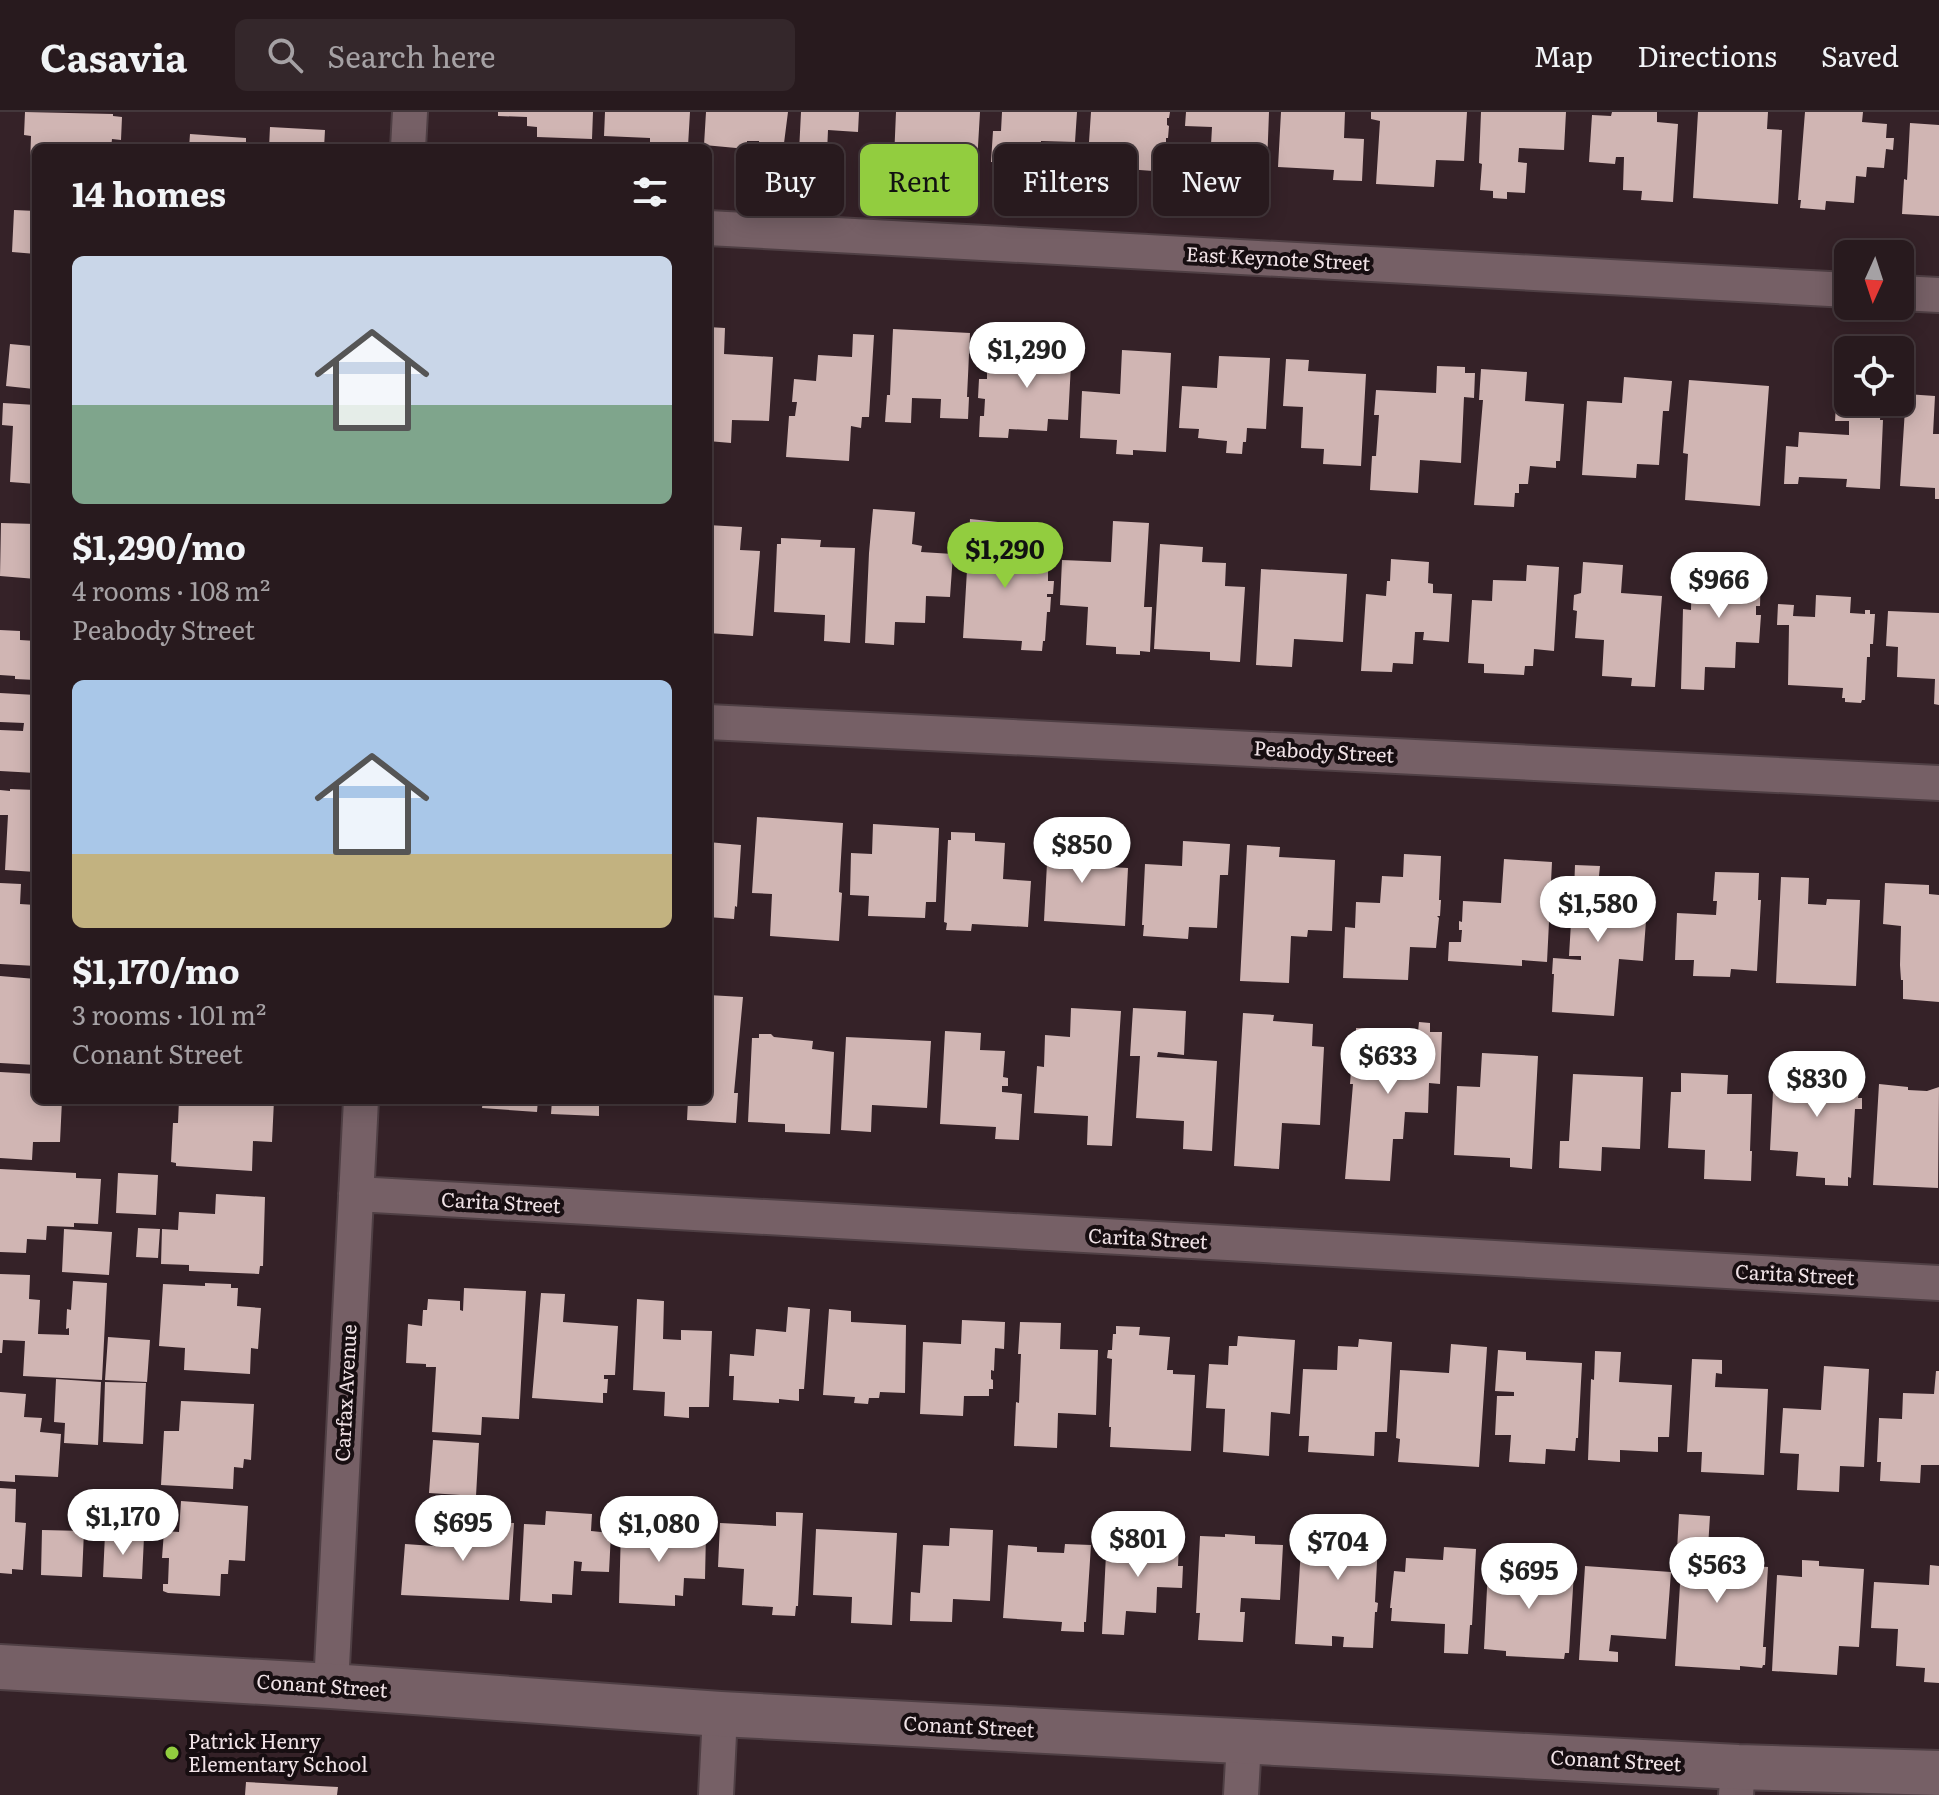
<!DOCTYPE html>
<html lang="en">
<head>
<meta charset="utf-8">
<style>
	:root { --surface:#281a1e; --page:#34272b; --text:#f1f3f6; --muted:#a5a1a4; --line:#44383c; --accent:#92cd3f }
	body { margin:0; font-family:Literata,serif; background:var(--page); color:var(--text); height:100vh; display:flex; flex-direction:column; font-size:30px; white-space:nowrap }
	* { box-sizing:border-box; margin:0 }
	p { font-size:26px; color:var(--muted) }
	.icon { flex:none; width:44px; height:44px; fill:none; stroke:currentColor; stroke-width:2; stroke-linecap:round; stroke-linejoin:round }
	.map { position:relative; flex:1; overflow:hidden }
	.details { position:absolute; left:32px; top:32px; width:680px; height:960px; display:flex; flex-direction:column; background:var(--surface); border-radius:12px; box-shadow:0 4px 20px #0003,0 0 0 2px var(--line) }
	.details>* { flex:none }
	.banner { position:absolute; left:736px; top:32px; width:760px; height:72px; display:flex; gap:16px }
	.needle { width:52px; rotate:183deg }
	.fabs { position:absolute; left:1834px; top:128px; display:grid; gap:16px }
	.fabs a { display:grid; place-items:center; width:80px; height:80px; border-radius:12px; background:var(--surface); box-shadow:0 4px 20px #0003,0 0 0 2px var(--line); font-size:40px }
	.price { position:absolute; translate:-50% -68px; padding:0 18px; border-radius:28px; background:#fff; color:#222; font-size:26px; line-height:52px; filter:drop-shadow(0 2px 4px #0008) }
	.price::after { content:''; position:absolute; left:50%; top:48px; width:24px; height:18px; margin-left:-12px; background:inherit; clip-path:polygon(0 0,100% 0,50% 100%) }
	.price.active { background:var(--accent); color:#111 }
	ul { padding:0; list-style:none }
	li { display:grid; align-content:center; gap:16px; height:424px; padding:0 40px }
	li span { display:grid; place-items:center; height:248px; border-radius:12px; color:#555 }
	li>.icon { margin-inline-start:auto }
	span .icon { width:144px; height:144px; fill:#fffc; stroke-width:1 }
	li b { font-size:34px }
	h2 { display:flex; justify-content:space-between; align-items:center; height:96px; padding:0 40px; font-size:34px }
	.chip { padding:0 28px; border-radius:12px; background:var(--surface); box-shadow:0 4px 20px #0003,0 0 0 2px var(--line); font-size:28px; line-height:72px }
	.chip.active { background:var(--accent); color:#111 }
	header { display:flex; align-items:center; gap:48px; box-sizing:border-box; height:112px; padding:0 40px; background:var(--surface); border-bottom:2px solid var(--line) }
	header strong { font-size:38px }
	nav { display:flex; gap:44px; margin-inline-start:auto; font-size:28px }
	.search { width:560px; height:72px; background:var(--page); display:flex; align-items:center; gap:20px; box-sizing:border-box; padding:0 28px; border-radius:12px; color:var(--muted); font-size:30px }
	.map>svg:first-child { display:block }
	.building { fill:#d0b5b3 }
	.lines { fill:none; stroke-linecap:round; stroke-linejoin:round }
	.minor-casing { stroke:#4f3f44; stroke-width:38 }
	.tertiary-casing { stroke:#4f3f44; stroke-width:48 }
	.minor { stroke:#766066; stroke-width:34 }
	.tertiary { stroke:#766066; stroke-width:44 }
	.poi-dot { fill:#92cd3f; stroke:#170e11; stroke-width:3 }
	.labels { text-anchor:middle; stroke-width:8; stroke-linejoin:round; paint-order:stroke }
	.street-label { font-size:20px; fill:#f0e2e6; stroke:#170e11 }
	.poi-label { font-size:20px; fill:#f0e2e6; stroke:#170e11; text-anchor:start }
</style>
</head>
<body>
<header>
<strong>Casavia</strong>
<div class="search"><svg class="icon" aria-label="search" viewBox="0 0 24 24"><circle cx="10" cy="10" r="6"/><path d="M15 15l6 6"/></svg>Search here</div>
<nav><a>Map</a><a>Directions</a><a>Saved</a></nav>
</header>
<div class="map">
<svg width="1939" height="1683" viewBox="0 0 1939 1683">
	<rect width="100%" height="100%" fill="#352228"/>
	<path class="building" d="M25,0L113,2V4L122,5L121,28L112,27L111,36H36V54L30,53L31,24L24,23Z
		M498,0H593L592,27L537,25V15L527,14V5L498,4Z
		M605,0H690L688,34L650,32V26L604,24Z
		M706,0H788L783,39L759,38V29H747V37L704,33Z
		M801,0H859L858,20L828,18L827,41L799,40Z
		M896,0H980L977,51L894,47Z
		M1002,0H1077L1075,30L1041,29L1040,52L991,50L993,19H1001Z
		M1091,0H1170L1169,6H1167V13L1169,14L1168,26H1166V30H1169L1167,60L1126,57L1127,32L1089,30Z
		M1186,0H1269L1267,54H1264V62L1240,61V53L1210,51L1212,15L1185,14Z
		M1281,0H1345L1344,26L1364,27L1362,69L1333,68L1334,58L1278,55Z
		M1371,0H1467L1464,49L1436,48L1434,75L1376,72L1380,9L1371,7Z
		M1481,0H1566L1564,38L1519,36L1518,50L1527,51L1525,81L1507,80V87L1493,86V79L1480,78L1482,52L1479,51Z
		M1612,0H1657V10L1678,12L1673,90L1641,88L1642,79L1623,78L1624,45H1616L1615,52L1589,50L1592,3L1611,4Z
		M1698,0H1768L1767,17L1782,18L1778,92L1693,86Z
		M1805,0H1863L1862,10L1887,12L1886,26H1894L1893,38L1886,37L1884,56L1867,55L1866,65L1856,64L1854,91L1826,89L1825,98L1800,96L1801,88H1798Z
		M1910,11L1939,13V104L1902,102L1904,67L1907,68Z
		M270,15L325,18L324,36H269Z
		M190,22L246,26V33L255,34V36H189Z
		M14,98L36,99V142L12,140Z
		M708,215L725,216L724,242L773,245L769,309L732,308L731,331L708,329Z
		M893,217L970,221L967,285H969L968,307L940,306L941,287L912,286L911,311L885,310L887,283H890Z
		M34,218H36L34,277L6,274L10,232L32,234Z
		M853,222L874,223L869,305H862L861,316L851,314L849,349L786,345L789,304H795L797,290H792L794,267L816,269L818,243L852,245Z
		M1008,231L1072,234L1068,308L1048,307L1047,319L1009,317L1008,326L979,325L980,304H984L985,287L978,286L979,267H987V258L1007,259Z
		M1122,238L1171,241L1166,340L1133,338V343L1116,342L1117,328L1080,326L1082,279L1120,282Z
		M1219,244L1270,246L1266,317L1247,316L1246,330H1243L1242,342L1226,341L1227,329L1198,326L1199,317L1179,316L1182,274L1217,276Z
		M1286,247L1309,248L1308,259L1366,262L1361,354L1323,352L1324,337L1301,336L1303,295L1283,294Z
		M1437,254L1465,255V261H1475L1474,286L1464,285L1461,351L1420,348L1418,381L1370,378L1372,344H1376L1379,303H1374L1376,278L1436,281Z
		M1481,257L1527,260L1525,289L1564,292L1560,349H1556V356L1530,354L1528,372H1519V381H1515L1514,395L1474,393L1483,288H1479Z
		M1624,265L1672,269L1669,299H1663L1659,353L1637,352L1636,366L1582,363L1587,289L1622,291Z
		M1689,268L1769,274L1760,394L1685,388L1688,342L1683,341Z
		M1837,277L1848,278V290H1881L1880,308H1883L1880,377L1846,375L1847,367L1799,365L1798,372H1784L1786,334L1798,335L1799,320L1849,323V309H1835Z
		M1906,282L1935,284L1933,322H1939V387H1935V376L1900,374Z
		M3,291L36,293V372L10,370L13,314L2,313Z
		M873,397L915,400L912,432L922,434L921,440L953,442L950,485L926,484L925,511L895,510L894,533L865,531L869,441Z
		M970,407L998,410L997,428L1030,431L1029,453L1048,454V469H1054L1053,482H1047V485H1051L1050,500H1047L1045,529H1043L1042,539L1021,538L1022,529L963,526Z
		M1113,409L1149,411L1144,495H1152L1150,540L1140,539V543L1116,542V535L1086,533L1088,495L1060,493L1062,448L1111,450Z
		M1,411L36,412V467L0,464Z
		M708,413L742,415L740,438L760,439L753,524L708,521Z
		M781,426L821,428L820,435L855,436L850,531L824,529L825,503L774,500L777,432H781Z
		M1160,432L1203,435L1202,450L1226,451L1225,474L1245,475L1240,550L1210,548V540L1154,537Z
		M1391,447L1429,450L1428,471L1433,472V481L1452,482L1449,530L1423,528L1424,520H1415L1413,552L1393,551L1392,560L1361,559L1366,482L1386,484L1387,469H1390Z
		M1583,450L1623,453L1621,481L1662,484L1655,575L1631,574L1632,566L1602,564L1604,528L1575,526L1577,499L1573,498L1574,483L1581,481Z
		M1527,453L1559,455L1554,539L1534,537L1533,554H1525L1524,563L1484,561V552L1468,551L1472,488L1492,489L1493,468L1526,469Z
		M1692,455L1761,457L1760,494H1756V503H1761L1759,531L1736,530L1735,556L1705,555L1704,578L1681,577L1683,497L1691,498Z
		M1261,457L1347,462L1343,530L1294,527L1292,555L1256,553Z
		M1816,483L1851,485L1850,501L1865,502V498H1870V502H1875L1873,532H1870V545H1867L1865,588H1862L1861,591L1845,590V586H1842L1843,576L1788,573L1789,513H1777L1778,492L1794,493L1793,504L1815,505Z
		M1888,499L1939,501V593L1934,592L1935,567L1897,565L1898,535L1886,534Z
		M0,518L20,519V528L36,529V568L15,567V564L0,563Z
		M0,581L36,583V661L0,659V618L23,619L24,611L0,610Z
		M10,677L36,678V760L5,758L8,703H0V678L10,679Z
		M757,705L843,711L839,780L842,781L839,829L770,824L772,782L752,781Z
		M873,712L939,716L936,790H926L925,806L868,804L869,784L850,783L851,741L872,742Z
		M951,720L975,721V729L1005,731L1003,767L1031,769L1028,815L972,812L971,819L946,818L947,811L944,810L948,728H951Z
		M1045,723L1092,726L1090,754L1128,756L1125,814L1044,809L1047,751H1043Z
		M1183,729L1230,732L1228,763H1220L1217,816L1189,815L1188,827L1143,824L1144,813H1142L1145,752L1182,754Z
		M708,730L741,733L737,795L735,794L734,807L708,805Z
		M1247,733L1280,735L1279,745L1335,748L1332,819L1308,818L1307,825L1291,824L1289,871L1240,869Z
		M1404,742L1441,744L1439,788H1441L1440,804H1437L1439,806L1436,836L1410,835L1408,868L1343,866L1345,815L1355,816L1356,790L1380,791L1382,764L1403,765Z
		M1504,747L1552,750L1547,850L1522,848V854L1448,849L1449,830H1461L1462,818H1459V809L1462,810L1463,789L1501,791Z
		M1575,753L1600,754L1598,773L1619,774V781H1623L1627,778L1638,777L1641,782H1648L1643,849L1619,847L1614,904L1552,900L1554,862H1552L1553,846L1581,848V844H1569L1572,794H1571V779H1574Z
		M1715,760L1759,761L1758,788H1761L1757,859L1731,857L1730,865L1693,864L1694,848H1675L1677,801L1716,803L1717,789H1713Z
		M1781,765L1809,766L1808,792L1826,793L1827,787L1860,788L1856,874L1776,871Z
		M0,771L21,772L20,792L36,793V854L0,852Z
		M1885,771L1929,773V782L1939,783V890L1903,887V868H1901L1900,853L1901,814L1883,812Z
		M0,864L36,867V953L0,951Z
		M708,883L743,885L734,981H738L736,1011L687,1008L688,988H708Z
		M1071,896L1121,899L1112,1034L1087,1033L1088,1004L1034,1001L1037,954L1044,955L1045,923L1070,925Z
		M1133,896L1186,899L1184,943L1158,940L1157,945L1217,949L1212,1039L1183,1037L1184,1009L1136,1006L1140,944H1130Z
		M1243,901L1274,903L1273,909L1313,912L1312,934L1324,935L1320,1013L1282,1011L1279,1057L1234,1054Z
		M1419,910L1430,911V920H1442L1440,972L1429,971L1428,1001L1405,1000L1403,1027H1393L1390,1069L1345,1067L1353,972H1350L1354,919H1356V916H1367V920H1369L1368,928L1370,929V926H1379L1386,932L1399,933V919L1418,920Z
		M945,919L981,921L980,938L1005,939L1003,965L1008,966V974H1002V980L1022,982L1019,1028L995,1027L996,1015L940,1012Z
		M759,922H771L774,925L813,929L812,937L834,940L830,1022L785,1020V1012L748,1010L752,926H759Z
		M846,925L931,929L927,996L872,993L871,1020L841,1018Z
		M1482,941L1538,944L1532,1057L1510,1055V1046L1454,1043L1457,974L1480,975Z
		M1822,949L1857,951V962L1859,963V970H1856V976L1859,977L1858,986H1862V997H1855L1851,1066L1848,1065V1074L1825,1073V1066L1796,1064L1798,1040L1770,1038L1773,980L1775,981L1776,956L1821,958Z
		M0,960L36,962V988H62L60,1030H33L32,1048L0,1046Z
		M1681,961L1728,963L1727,982H1752L1750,1039H1752L1751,1069L1704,1067L1705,1038L1668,1036L1671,980H1681Z
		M1573,962L1643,965L1640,1037L1602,1035L1601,1059L1559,1056L1560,1029H1569Z
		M1879,972L1908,975V978L1927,979L1939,975L1938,1076L1873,1073Z
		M179,988H274L272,1030L253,1029L252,1059L176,1054V1051L171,1050L173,1011H178Z
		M483,988H538L537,1000L482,996Z
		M552,988H599V1004L551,1002Z
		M0,1057L76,1061V1066L101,1067L98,1112L74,1111V1115L47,1114L46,1128L27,1127L26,1141L0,1140Z
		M118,1061L158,1063L156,1103L116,1101Z
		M216,1082L265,1085L263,1154H260L259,1162L189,1159V1153L161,1152L162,1117L178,1118L179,1100L215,1102Z
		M138,1116L160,1117L158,1146L136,1145Z
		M64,1117L112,1120L109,1163L62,1160Z
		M0,1162L30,1163L29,1187L40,1188L38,1222L69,1223V1216L66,1217L67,1197L71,1198L73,1169L107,1171L102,1268L23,1264L25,1229L3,1228L2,1241H0Z
		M205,1171L231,1172V1176H238L237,1194L261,1196L258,1237L251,1236L250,1262L184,1258L185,1236L159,1234L163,1172L205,1174Z
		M464,1176L526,1179L519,1307L482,1305L481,1323L432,1320L436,1255H426V1252L406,1251L408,1212L422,1214L423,1198H427L428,1187L460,1189V1198L463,1199Z
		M541,1181L565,1182L563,1210L618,1214L615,1263H604V1267H608L607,1281H603V1291L532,1286Z
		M637,1187L664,1189L663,1227L681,1228V1218L712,1219L709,1295H689V1306L664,1304L665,1280L633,1278Z
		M788,1195L810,1197L804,1277H799V1289L779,1287V1291L733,1288L734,1264H729L730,1242L754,1244L756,1217L786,1220Z
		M829,1197L851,1199V1210L906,1213L905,1281L880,1280L879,1286H869L868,1292L854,1291L855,1285L823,1283Z
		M962,1208L1005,1210L1004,1237L995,1236L994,1259L991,1258V1267L993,1268V1277H989V1284H964L963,1304L920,1302L923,1230L961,1232Z
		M1020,1210L1061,1211L1060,1237L1098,1238L1096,1303L1058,1301L1057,1336L1014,1334L1016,1290L1019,1291L1021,1242H1018Z
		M1116,1214L1140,1215L1139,1223L1170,1225L1167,1258H1173V1262L1195,1263L1191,1339L1110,1335L1111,1315H1109L1112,1247L1107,1246L1108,1238H1112L1113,1222H1116Z
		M1238,1224L1295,1228L1290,1302L1271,1300L1269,1344L1223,1340L1225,1297L1206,1296L1209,1252L1228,1253L1229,1234H1237Z
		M108,1225L150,1228L147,1270L105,1268Z
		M1359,1227L1392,1230L1387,1320H1375L1374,1344L1308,1340L1309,1324H1299L1303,1257L1337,1258L1338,1234L1358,1235Z
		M1451,1232L1487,1235L1479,1355L1398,1350L1400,1327L1396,1326L1400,1258L1449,1261Z
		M1498,1238L1526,1240V1248L1582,1251L1578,1326H1576L1575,1339L1546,1337L1545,1352L1509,1350L1511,1323H1495L1497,1284H1514V1280L1495,1279Z
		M1595,1239L1621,1240L1619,1270L1672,1273L1669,1325H1658V1340L1620,1338V1350L1588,1348L1591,1267L1594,1268Z
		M1692,1247L1722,1248V1262L1716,1261L1715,1275L1768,1277L1764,1363L1701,1360L1702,1340H1687Z
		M1824,1254L1869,1257L1864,1355L1840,1354L1839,1380L1797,1378L1799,1342L1780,1341L1783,1296L1821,1298Z
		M1936,1259H1939V1353H1921L1920,1371L1880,1369L1881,1350H1877L1879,1306L1902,1307L1903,1281L1934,1282Z
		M56,1267L101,1270L98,1333L64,1331L65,1311L54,1310Z
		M105,1270L146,1271L143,1332L103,1330Z
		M0,1280L26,1282L24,1305L42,1306L40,1320L61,1322L58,1365L15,1363V1370L0,1369Z
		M181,1289L254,1292L251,1348L244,1347L243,1356L234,1355L233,1377L161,1373L164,1319H179Z
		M433,1328L479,1331L476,1384L429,1381Z
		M0,1376L16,1377L15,1410L26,1411L23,1458L12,1457V1462L0,1461Z
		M181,1389L248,1394L245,1449L229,1448L228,1462H221L220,1484L168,1481L163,1479V1472H168L169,1446H162L164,1419L179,1420Z
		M546,1399L592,1402L591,1419L611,1421L609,1460L581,1459L582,1450L574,1449L572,1483L552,1482V1491L520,1489L524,1412L545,1413Z
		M776,1400L803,1401L798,1494H796L795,1504L772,1503L773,1495L742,1493L744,1457L718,1455L720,1411L776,1414Z
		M1679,1402L1710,1404L1707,1451L1768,1455L1763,1535H1766L1765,1553H1763L1762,1556L1740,1554V1558L1675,1554L1681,1456H1676Z
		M1303,1405L1379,1410L1375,1490L1378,1491L1377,1500H1375L1373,1536L1343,1535L1344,1525L1332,1524V1534L1295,1532Z
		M450,1408L514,1411L509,1488L401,1483L405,1432L448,1435Z
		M645,1414L683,1416V1420H706L705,1467L684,1466L683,1484L675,1483V1494L619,1491L621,1417H646Z
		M950,1416L993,1418L990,1489L953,1487L952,1510L910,1509L911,1480L920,1481L923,1433L949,1434Z
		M816,1417L897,1421L892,1513L851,1511L852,1485L813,1483Z
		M42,1418L84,1419L82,1465L41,1463Z
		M105,1422L144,1425L142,1467L103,1465Z
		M1225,1422L1255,1424V1432L1283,1433L1280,1488L1241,1486L1240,1500H1245L1243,1530L1198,1528L1200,1501H1196L1200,1424L1225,1425Z
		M1134,1427L1179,1430L1178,1454H1183L1182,1476L1157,1475L1156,1501L1126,1499L1124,1523L1102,1522L1106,1442H1112L1113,1430L1134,1431Z
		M1065,1432L1091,1433L1086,1510H1084V1520L1061,1519L1062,1510L1003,1506L1008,1433L1037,1435V1440L1064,1441Z
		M1444,1435L1476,1437L1472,1513H1470L1468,1542L1444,1541L1445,1512L1391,1509L1392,1496H1390L1394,1459L1405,1460L1406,1446L1443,1448Z
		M1802,1448L1819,1449V1454L1864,1457L1859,1535L1839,1534L1837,1563L1772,1559L1777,1463L1802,1465Z
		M1514,1450L1549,1452V1459L1574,1460L1569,1541H1565L1564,1547L1506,1544V1539L1484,1537L1488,1456L1514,1457Z
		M1930,1453L1939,1454V1571L1924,1570L1925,1556L1896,1554L1898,1517L1871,1516L1874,1470L1929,1473Z
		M1585,1454L1671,1460L1666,1527L1611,1523L1609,1539L1618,1540V1550L1579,1548Z
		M246,1670L338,1675L337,1683H245Z"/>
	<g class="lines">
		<g class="minor-casing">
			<path id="minor" d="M408,36L410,0
				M708,116L1848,178
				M1900,181L1939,183
				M708,610L1939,671
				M356,1082L1939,1171
				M331,1574L361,988
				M716,1683L720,1602
				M1241,1683L1244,1630
				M1736,1683L1738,1655"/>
		</g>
		<g class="tertiary-casing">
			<path id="tertiary" d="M0,1555L331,1574L720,1602L1738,1655L1939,1661"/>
		</g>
		<use href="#minor" class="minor"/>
		<use href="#tertiary" class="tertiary"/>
	</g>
	<circle class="poi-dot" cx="172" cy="1641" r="8"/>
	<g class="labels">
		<g class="street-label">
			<text transform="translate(1278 147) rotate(3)" y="7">East Keynote Street</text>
			<text transform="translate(1324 640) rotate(3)" y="7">Peabody Street</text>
			<text transform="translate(501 1091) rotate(3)" y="7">Carita Street</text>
			<text transform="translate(1148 1127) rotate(3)" y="7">Carita Street</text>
			<text transform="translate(1795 1163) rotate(3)" y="7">Carita Street</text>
			<text transform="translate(346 1281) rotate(-87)" y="7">Carfax Avenue</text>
			<text transform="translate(322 1574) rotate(4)" y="7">Conant Street</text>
			<text transform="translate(969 1615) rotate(3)" y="7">Conant Street</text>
			<text transform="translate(1616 1649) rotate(3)" y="7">Conant Street</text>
		</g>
		<g class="poi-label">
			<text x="188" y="1637">Patrick Henry<tspan x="188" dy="23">Elementary School</tspan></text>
		</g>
	</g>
</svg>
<div class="fabs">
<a><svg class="needle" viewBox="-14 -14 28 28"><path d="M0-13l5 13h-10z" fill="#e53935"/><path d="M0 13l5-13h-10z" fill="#a5a1a4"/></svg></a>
<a><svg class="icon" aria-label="locate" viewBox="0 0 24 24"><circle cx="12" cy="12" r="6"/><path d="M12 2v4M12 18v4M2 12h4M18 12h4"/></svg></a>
</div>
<b class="price" style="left:1027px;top:278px">$1,290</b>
<b class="price active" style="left:1005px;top:478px">$1,290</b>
<b class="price" style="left:1719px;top:508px">$966</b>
<b class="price" style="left:1082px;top:773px">$850</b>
<b class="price" style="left:1598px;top:832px">$1,580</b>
<b class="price" style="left:1388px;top:984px">$633</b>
<b class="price" style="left:1817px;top:1007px">$830</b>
<b class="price" style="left:123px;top:1445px">$1,170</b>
<b class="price" style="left:463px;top:1451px">$695</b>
<b class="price" style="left:659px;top:1452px">$1,080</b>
<b class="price" style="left:1138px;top:1467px">$801</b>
<b class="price" style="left:1338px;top:1470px">$704</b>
<b class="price" style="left:1717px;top:1493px">$563</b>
<b class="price" style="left:1529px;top:1499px">$695</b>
<div class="banner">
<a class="chip">Buy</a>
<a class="chip active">Rent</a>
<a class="chip">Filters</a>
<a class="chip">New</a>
</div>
<section class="details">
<h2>14 homes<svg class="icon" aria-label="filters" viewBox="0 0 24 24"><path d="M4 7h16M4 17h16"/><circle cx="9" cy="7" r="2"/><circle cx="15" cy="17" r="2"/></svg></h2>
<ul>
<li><span style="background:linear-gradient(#c9d6e8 60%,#7fa58c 0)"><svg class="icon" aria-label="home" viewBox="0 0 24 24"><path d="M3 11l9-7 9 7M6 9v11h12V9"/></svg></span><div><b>$1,290/mo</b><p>4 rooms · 108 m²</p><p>Peabody Street</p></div></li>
<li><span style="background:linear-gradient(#a9c7e8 70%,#c2b280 0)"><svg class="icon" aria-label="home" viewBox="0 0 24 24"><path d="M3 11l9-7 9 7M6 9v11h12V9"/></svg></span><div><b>$1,170/mo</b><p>3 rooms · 101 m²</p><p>Conant Street</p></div></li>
</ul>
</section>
</div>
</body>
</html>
